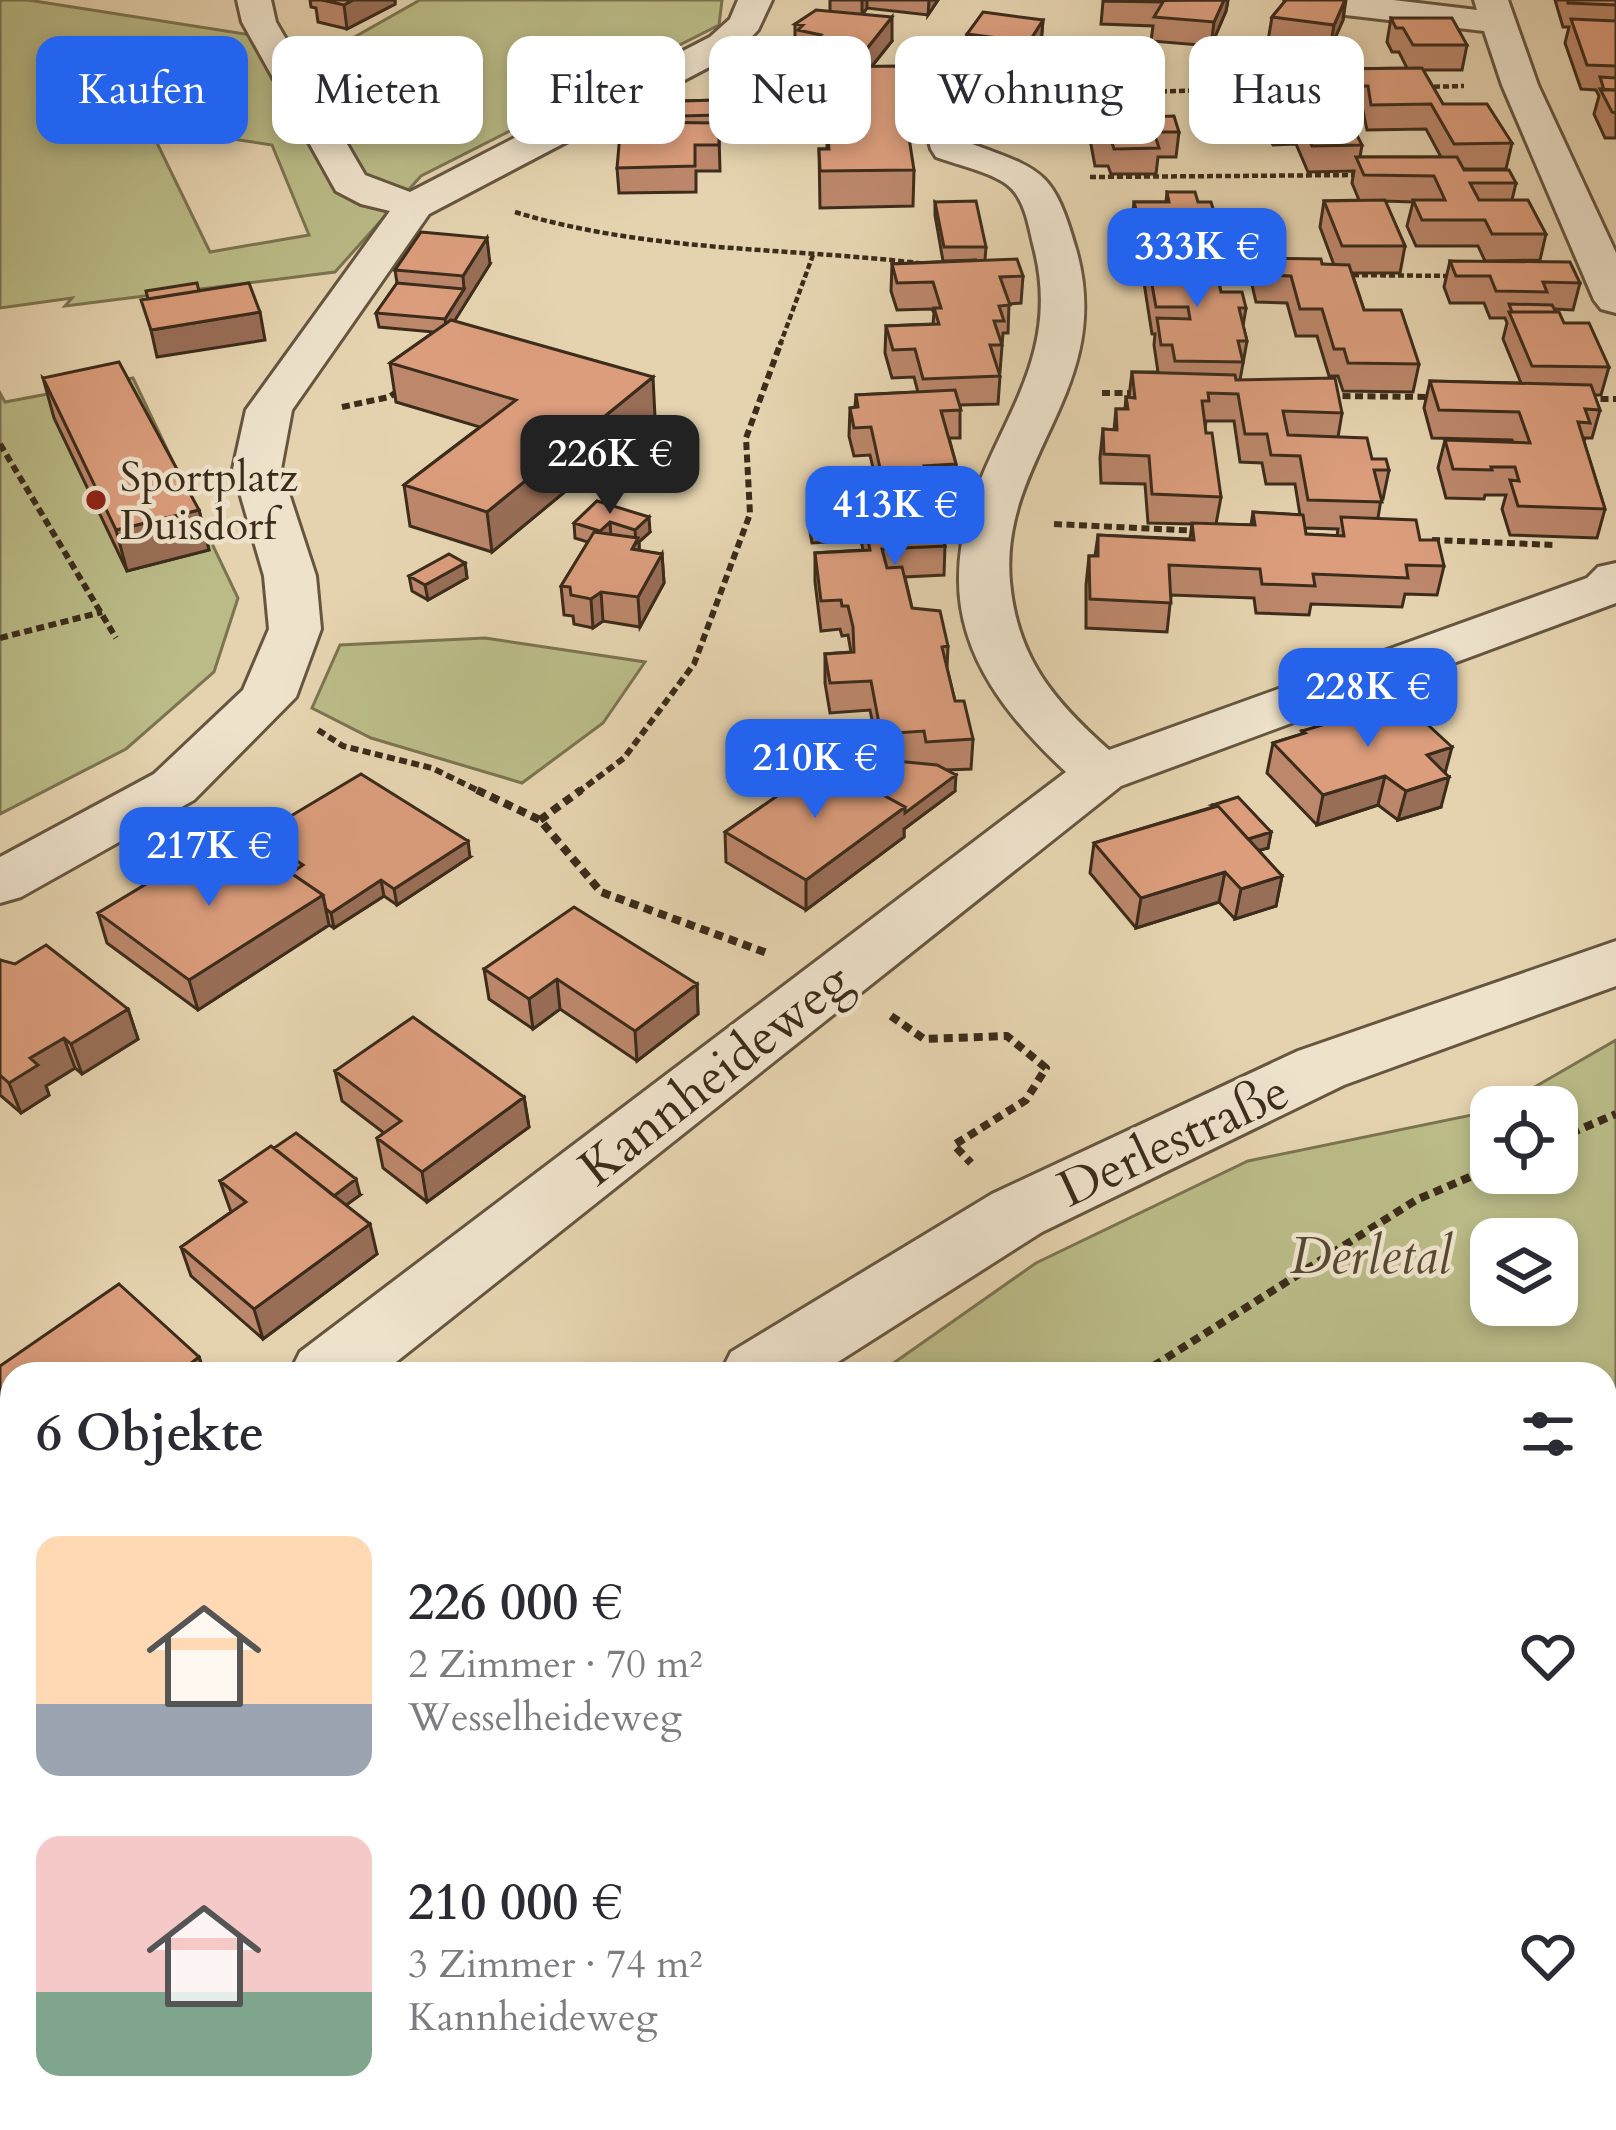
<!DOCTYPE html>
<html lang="de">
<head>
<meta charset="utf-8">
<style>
	:root { --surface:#fff; --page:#f2f2f3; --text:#2b2b33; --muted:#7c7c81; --accent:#2563eb }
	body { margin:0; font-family:Cardo,serif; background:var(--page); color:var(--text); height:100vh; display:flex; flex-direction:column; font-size:45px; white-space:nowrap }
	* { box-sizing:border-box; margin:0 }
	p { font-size:39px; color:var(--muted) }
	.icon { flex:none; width:66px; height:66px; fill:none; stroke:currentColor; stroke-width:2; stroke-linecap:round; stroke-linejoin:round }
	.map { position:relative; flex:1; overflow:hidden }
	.drawer { position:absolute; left:0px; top:1362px; width:1617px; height:768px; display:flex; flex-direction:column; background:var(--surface); border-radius:36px 36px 0 0; box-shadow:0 6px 18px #0003 }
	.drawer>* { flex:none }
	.top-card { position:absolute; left:36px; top:36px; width:1545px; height:108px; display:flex; gap:24px }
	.controls { position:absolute; left:1470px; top:1086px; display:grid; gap:24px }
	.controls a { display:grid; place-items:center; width:108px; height:108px; border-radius:24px; background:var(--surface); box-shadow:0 6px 18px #0003; font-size:60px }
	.price { position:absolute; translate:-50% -102px; padding:0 27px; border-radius:24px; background:var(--accent); color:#fff; font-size:39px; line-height:78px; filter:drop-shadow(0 3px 6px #0008) }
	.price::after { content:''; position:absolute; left:50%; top:72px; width:36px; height:27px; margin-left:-18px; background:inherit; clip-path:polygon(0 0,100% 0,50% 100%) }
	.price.selected { background:#222; color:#fff }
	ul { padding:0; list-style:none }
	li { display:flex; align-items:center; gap:36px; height:300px; padding:0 36px }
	li span { display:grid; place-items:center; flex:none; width:336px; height:240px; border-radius:24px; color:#555 }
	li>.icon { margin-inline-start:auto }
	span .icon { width:144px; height:144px; fill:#fffc; stroke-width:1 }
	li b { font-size:51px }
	h2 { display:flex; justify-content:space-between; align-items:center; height:144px; padding:0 36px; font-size:51px }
	.pill { padding:0 42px; border-radius:24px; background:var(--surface); box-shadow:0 6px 18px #0003; font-size:42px; line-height:108px }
	.pill.selected { background:var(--accent); color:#fff }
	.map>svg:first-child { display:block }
	.green { fill:#babb87; stroke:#7b7451; stroke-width:3; fill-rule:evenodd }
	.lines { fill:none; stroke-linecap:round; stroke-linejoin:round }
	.minor-casing { stroke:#665640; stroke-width:6 }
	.path-far3 { stroke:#3c2c1b; stroke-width:4.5; stroke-dasharray:6 3; stroke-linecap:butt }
	.path-far2 { stroke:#3c2c1b; stroke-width:6; stroke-dasharray:8 4.5; stroke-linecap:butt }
	.path-far1 { stroke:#3c2c1b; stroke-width:8; stroke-dasharray:9 6; stroke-linecap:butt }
	.path { stroke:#3c2c1b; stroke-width:9; stroke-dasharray:12 8; stroke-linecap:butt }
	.minor { fill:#eee2cb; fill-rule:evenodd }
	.wall { fill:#bc876b; stroke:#3c2c1b; stroke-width:3; fill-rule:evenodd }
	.shaded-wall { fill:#996e57; stroke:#3c2c1b; stroke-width:3 }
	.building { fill:#db9d7c; stroke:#3c2c1b; stroke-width:3 }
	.poi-dot { fill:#8f2418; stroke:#eee2cb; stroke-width:4.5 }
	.labels { text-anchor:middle; stroke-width:9; stroke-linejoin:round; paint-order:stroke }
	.far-poi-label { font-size:42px; fill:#3c2c1b; stroke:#eee2cb; text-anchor:start }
	.street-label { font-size:51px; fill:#3c2c1b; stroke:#eee2cb }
	.park-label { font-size:51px; font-style:italic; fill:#554931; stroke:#eee2cb }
</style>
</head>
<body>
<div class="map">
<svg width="1616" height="2130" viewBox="0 0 1616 2130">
	<rect width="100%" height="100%" fill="#e5d3af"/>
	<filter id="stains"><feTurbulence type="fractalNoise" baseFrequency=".00167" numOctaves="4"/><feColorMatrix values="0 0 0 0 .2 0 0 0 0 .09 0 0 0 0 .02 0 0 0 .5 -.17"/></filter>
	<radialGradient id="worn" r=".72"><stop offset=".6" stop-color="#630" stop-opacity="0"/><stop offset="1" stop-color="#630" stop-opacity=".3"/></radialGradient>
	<path class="green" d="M0,0H28L335,48L420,0H722L719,25L421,176L335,272L65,306L72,298L0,308ZM199,134L272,145L309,235L210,252L156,141Z
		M133,378L238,598L214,672L126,749L0,814V393L5,402Z
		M485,638L645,662L603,723L522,783L371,738L312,708L340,645Z
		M1616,1040V2130H0V2118L12,2108V2118H1605V1374H878L1036,1263L1248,1161L1491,1111V1173H1557V1107H1500ZM1491,1239H1557V1305H1491Z"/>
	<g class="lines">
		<g class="minor-casing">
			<path id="minor" d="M237,0H271L276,22L365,175L410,192L710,37L730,19L738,0H772L758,30L736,53L429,214L292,410L281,469L316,576L321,629L296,697L194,800L21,897L0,903V857L154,774L243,690L269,629L264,576L233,469L246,410L390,211L361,204L336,191L242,22Z
				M1285,0H1393L1477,10L1474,0H1508L1538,85L1616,253V313L1601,309L1594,300L1502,85L1484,31L1302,10L1290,7Z
				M932,75L945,78L950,86L967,142C1041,170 1053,168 1076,249C1116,389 999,457 1010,582C1017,659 1055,702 1109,750L1587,578L1598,567L1616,563V603L1121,786L381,1374H289L300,1352L1066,772C1011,721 958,658 959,578C959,452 1069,383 1034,248C1029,228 1026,204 1012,189C997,173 957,165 936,157L931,149L914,86L919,78Z
				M1616,941V986L1344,1085L1042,1232L819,1374H720L731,1352L992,1194L1298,1051Z
				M12,1679V1765L0,1769V1684Z
				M12,1951V2050L0,2055V1956Z"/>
		</g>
		<path class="path-far3" d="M985,85H1040L1055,138
			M1425,87L1464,86
			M1287,89L1338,88
			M1143,92L1212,90
			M1044,93H1068
			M1090,177L1363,175
			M515,212C650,253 789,247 927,264
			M1116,273L1155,274
			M1212,274L1263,275
			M1344,275L1455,276
			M780,345L813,255"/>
		<path class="path-far2" d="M1102,393H1135
			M1330,396L1435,397
			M1588,399H1616
			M342,407L389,397L401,389
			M0,444L116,638
			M1054,524L1201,531
			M1432,540L1555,545
			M0,638L102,612
			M318,730L343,746L432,768L483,793
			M577,793L624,758L694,664L750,514L746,438L781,342"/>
		<path class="path-far1" d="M477,790L540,820L601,892L767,953
			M540,820L581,790
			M891,1016L924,1039L1007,1036L1046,1068L1026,1100L954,1145L971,1163
			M1557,1139L1616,1114
			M1141,1374L1416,1200L1491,1168"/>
		<path class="path" d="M0,1492L12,1504
			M1605,1882L1616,1873
			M642,2130L649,2118
			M1347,2130L1355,2118"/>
		<use href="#minor" class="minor"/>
	</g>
	<path class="wall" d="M310,0H395V4L347,29L318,22L316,8L311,7Z
		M830,0H938L928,15L867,8L862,14L892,41L872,66L914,170L913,206L820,208L819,149H827V127H831L829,74L809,72V56L798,54V48H795V24L830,11Z
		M1228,0L1226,11L1211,46L1151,41L1153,26L1101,24L1103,1Z
		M1286,0H1346L1343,20L1330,49L1268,41L1272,17Z
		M1555,0H1616V138H1605L1594,114L1599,96L1596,90L1581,89L1565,43L1569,27H1563Z
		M1391,18L1467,45L1462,70H1423L1443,104L1512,143L1506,169H1463L1516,183L1512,200L1546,234L1540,260L1485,261L1478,246H1416L1407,226L1413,202L1385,201L1405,246L1400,273H1352L1364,310L1419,364L1413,392L1343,391L1338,376H1329L1317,336H1296L1287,303L1256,302L1252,285L1256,258L1334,265L1320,227L1324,201L1359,200L1352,183L1354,171L1308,172L1296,144L1273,145L1255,114H1210L1202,94L1206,70L1303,106L1326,118L1362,145L1360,157H1441L1426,129L1367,130L1363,111H1340L1331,94L1335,69L1407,68L1399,52H1392L1387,42Z
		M1043,20L1041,44L1027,66L965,58L967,34Z
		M787,59V72L778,84H740V72Z
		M1060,74L1149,85L1147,116L1179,132L1176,157H1158L1156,174H1111L1108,166H1095L1089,134L1090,124H1064L1058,99Z
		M718,100L720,171H696V192L619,193L617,168L682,122V101Z
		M1167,192L1198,202L1220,231L1216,258H1213L1221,292L1246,308L1243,326L1247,341L1240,380L1342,413L1338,437L1389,470L1383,499H1381L1378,518L1420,540L1444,566L1437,595L1405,594L1402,607L1311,604L1309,615L1256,613L1254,598L1171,595L1167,632L1086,628V585L1089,556H1095L1098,535L1190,539L1192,524L1148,523L1145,484L1101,483L1100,458L1103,429L1114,430L1116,409H1125L1126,397H1129L1132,372H1158L1154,345L1155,334H1152L1144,283L1147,257H1165L1164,254H1138L1131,228L1134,202H1166ZM1206,421H1234L1240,462L1262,463L1266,484H1295L1300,515L1253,512L1251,525L1216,524L1221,497L1205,429ZM1305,528L1338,529L1337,536L1306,534Z
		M935,202L986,247L985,260L1023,276L1021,303L1009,304L1008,333H1003L1000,372H998L1000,376L998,404L960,405V438H949L956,464L955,492L943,493L942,527H940L945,546L944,575L905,577L912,608L948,646L947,668L955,701L973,739L971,769L947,770L955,791L904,829V837L806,910L726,862L725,832L802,779L791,773V757L876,775L892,763L881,764L870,710L830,713L825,683V654L851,652L848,635L842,636L840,629L821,631L815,582V553L863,550L861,540L812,543L808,520V492L852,489L853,469L873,468L870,455L854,456L849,436L850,408L855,407L856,395L918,392L914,377L892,378L885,353L886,326L933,324L934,313L932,309L897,310L891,291L892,264L977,260L943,261L935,215Z
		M1450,261L1580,283L1573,310L1554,309L1564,323L1609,367L1601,395H1594L1600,410L1592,438H1585L1584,442L1605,509L1597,538L1510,535L1502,509L1506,495H1485L1484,499L1446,498L1438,468L1445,440L1513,442L1512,440L1432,438L1424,408L1430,381L1521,383L1503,339L1507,323L1505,318H1490L1484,303H1450L1444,287Z
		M490,264L454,321L655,417L492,552L410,526L404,485L480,427L396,402L390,363L434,332L379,327L376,313L397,283L395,270Z
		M43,378L199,510L209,550L127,571L54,418Z
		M597,501L650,532L639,542V551L662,554L664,583L640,627L603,621L593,628L574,624L573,616L564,615L561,586L588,542L575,538L574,523Z
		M465,563L467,578L428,600L412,591L409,576Z
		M1302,731L1445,772L1441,807L1398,820L1378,805L1317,825L1267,773L1273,743L1302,734Z
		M1213,805L1271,832L1268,848L1258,850L1282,876L1276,906L1235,919L1219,902L1136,928L1090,873L1094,843L1213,807Z
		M259,835L470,857L397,905L384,896L334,928L329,925L198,1010L107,943L98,913L226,869L291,873L293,871L263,850Z
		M0,960L128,1009L138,1039L82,1074L75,1068L46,1086L49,1095L21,1113L0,1095Z
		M484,969L697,984L698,1014L637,1061L560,1009L533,1029L489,999Z
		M335,1071L524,1097L529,1127L427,1202L383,1168L377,1138L384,1133L342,1101Z
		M220,1181L360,1195L346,1205L377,1254L263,1339L191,1276L181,1247L231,1212Z
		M199,1357L205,1374H12V1418L0,1406V1366Z"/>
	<path class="shaded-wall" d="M353,0H395V4L347,29L344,5Z
		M862,0H867V8L862,15Z
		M929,0H938L928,15Z
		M1224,0H1228L1226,11L1211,46L1214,22Z
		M1345,0L1343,20L1330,49L1334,25Z
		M892,17V41L864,76L865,51Z
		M1043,20L1041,44L1027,66L1029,42Z
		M787,59V72L778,84V71Z
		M1220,231L1216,258L1167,263L1170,237Z
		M487,238L490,264L447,333L445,319L464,289L463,276Z
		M260,312L265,340L157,357L151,330Z
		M653,377L655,417L492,552L487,512Z
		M199,510L209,550L127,571L116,530Z
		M649,517L650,532L639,542L640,567L632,549L636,543L635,530Z
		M610,522L611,537L601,546L600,531Z
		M662,554L664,583L640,627L638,597Z
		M465,563L467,578L428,600L425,585Z
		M601,592L603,621L593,628L591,599Z
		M1452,747L1444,777L1427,755Z
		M956,775L955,791L904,829V837L806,910V880L905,807Z
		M1385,776L1378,805L1317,825L1323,795Z
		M1449,777L1441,807L1398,820L1406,791Z
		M1271,832L1268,848L1242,855L1245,840Z
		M468,841L470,857L397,905L394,889Z
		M1225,872L1219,902L1136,928L1141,898Z
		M1282,876L1276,906L1235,919L1241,889Z
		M381,880L384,896L334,928L331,913Z
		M323,895L329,925L198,1010L189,980Z
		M557,979L560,1009L533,1029L529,999Z
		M697,984L698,1014L637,1061L635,1031Z
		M128,1009L138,1039L82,1074L71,1044Z
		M64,1038L75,1068L46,1086L49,1095L21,1113L9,1083L30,1058Z
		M524,1097L529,1127L427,1202L422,1172Z
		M356,1179L360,1195L330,1217L326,1201Z
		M370,1224L377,1254L263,1339L254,1309Z
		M199,1357L205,1374H177Z
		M0,1553L12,1576V1582L0,1591Z
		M12,1647V1667L0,1677V1656Z"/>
	<path class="building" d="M322,0H353L344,5Z
		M1224,0L1214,22L1154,17L1163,2L1103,1Z
		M1286,0H1345L1334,25L1272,17Z
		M1568,0H1616V5L1568,3Z
		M816,10L892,17L865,51L809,48L821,35L798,30L803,25L795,24Z
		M983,12L1043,20L1029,42L967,34Z
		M1391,18H1452L1467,45H1413L1403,28H1396Z
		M1571,19L1616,21V66L1587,65Z
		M753,55L787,59L778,71L740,72Z
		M898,66L914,170L820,171L819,149H829L827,127H835L829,67Z
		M1422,68L1443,104H1487L1512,143L1454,144L1431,104L1371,105L1368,86H1344L1335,69Z
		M1285,69L1303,106H1320L1326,118H1348L1362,145L1312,146L1300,119H1277L1258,89H1214L1206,70Z
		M1145,73L1149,85H1144L1149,99H1066L1060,74Z
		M1600,77L1616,78V90H1604Z
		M1600,89L1616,90V113L1612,112Z
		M718,100L719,115L681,116L682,101Z
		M1143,108L1145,117L1174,116L1179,132H1154L1159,148L1114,149L1111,140H1098L1092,109Z
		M621,122L719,123V145H695V166L617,168Z
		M1356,157H1457L1464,170H1509L1516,183H1470L1479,200H1528L1546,234H1492L1485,220H1422L1413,200H1445L1434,176L1364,175Z
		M1167,192H1195L1198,202H1211L1220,231L1170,237L1167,228H1141L1134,202H1169Z
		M1385,200L1405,246H1342L1324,201Z
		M976,201L986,247H944L935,202Z
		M421,232L487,238L463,276L395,270Z
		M1147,257L1213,258L1221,292H1242L1246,308H1239L1247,341H1238L1243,362L1175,361L1172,345H1161L1157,318L1190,319L1188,307H1156Z
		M1256,258L1321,259L1322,264L1349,265L1364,310H1401L1419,364L1348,363L1344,349H1334L1322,309H1300L1291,276L1261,275Z
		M1017,259L1023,276L1000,277L1010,305L999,306L1004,321H994L1002,345H990L1000,376L923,379L915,349L893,350L886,326L939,324L934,308H941L933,282L897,283L892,264Z
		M1450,261L1570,262L1580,283L1543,282L1547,292L1496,291L1490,276H1456Z
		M197,283L199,291L148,299L146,291Z
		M249,283L260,312L151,330L141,300Z
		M397,283L464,289L445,319L376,313Z
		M1509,304L1552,305L1556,312H1512Z
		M1509,312H1559L1564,323H1589L1609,367L1532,366Z
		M451,320L653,377L487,512L404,485L516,400L390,363Z
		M119,362L199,510L116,530L43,378Z
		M1132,372L1235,375L1236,380L1335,378L1342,413L1283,411L1288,435L1367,438L1372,459H1386L1389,470H1374L1382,502L1308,500L1300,456L1271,455L1267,434H1245L1238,394L1208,393L1209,401H1202L1206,433H1212L1221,497L1152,494L1149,456L1104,454L1103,429L1117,430L1116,409H1128L1126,397L1135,398Z
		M1430,381L1591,385L1600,410L1585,409L1590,423L1578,422L1605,509L1518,506L1510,480L1519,481L1515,467H1491L1492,470L1453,469L1445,440L1530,443L1519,412L1439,410Z
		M955,390L961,410L941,411L956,464L924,466L929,487L941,486L944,498L933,499L945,546L882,549L887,568L902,567L912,608L940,611L948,646L942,647L955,701H964L973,739L926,742L924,731L881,734L871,681L830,683L825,654L854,652L853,627L848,606H842L841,600L821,601L815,553L870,550L862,511L812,514L808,492L857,489L853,469L880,468L871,427L854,428L850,408L858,407L856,395Z
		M597,501L649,517L635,530L610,522L600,531L574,523Z
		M1253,512L1303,515L1306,534L1344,536L1341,517L1416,520L1420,540H1438L1444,566L1406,565L1408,578L1313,574L1315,586L1262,584L1260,569L1169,565L1171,603L1090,599L1089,556H1098V535L1194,540L1192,523L1255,525Z
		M594,532L638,538L632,549L662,554L638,597L601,592L591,599L571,595L570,587L561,586Z
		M449,554L465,563L425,585L409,576Z
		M1402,701L1452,747L1427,755L1449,777L1406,791L1385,776L1323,795L1273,743L1305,733L1302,731Z
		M841,756L876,775L896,761L937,765L956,775L905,813V807L825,763L814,770L791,757Z
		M825,763L905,807L806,880L725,832Z
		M361,774L468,841L394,889L381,880L331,913L326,909L323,895L291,873L303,865L259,835Z
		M1238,797L1271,832L1248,839L1218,806L1213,805Z
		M1218,806L1282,876L1241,889L1225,872L1141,898L1094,843Z
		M257,850L323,895L189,980L98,913L201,851L226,869Z
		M574,907L697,984L635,1031L557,979L529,999L484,969Z
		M46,945L128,1009L71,1044L64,1038L30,1058L38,1065L9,1083L0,1075V960L15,964Z
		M413,1017L524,1097L422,1172L377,1138L401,1121L335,1071Z
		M296,1133L356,1179L334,1196L274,1148Z
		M271,1146L370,1224L254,1309L181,1247L246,1202L220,1181Z
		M119,1284L199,1357L177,1374H12V1402L0,1390V1366Z
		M0,1617L12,1630V1647L0,1656Z"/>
	<circle class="poi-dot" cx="96" cy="500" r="12"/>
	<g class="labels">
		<g class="far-poi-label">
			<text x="120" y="491">Sportplatz<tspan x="120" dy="48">Duisdorf</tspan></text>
		</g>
		<g class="street-label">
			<text transform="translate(714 1073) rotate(-38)" y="18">Kannheideweg</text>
			<text transform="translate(1173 1139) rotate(-25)" y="18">Derlestraße</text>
		</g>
		<g class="park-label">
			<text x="1371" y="1273">Derletal</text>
		</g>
	</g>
	<rect width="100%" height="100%" filter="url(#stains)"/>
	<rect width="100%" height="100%" fill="url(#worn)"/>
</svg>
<div class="controls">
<a><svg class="icon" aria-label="locate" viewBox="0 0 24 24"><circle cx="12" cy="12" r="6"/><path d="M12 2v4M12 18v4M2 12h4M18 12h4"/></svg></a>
<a><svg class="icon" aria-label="layers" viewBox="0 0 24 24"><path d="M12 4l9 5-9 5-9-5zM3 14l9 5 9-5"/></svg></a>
</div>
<b class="price" style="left:1197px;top:310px">333K €</b>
<b class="price selected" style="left:610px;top:517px">226K €</b>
<b class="price" style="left:895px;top:568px">413K €</b>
<b class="price" style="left:1368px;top:750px">228K €</b>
<b class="price" style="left:815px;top:821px">210K €</b>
<b class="price" style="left:209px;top:909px">217K €</b>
<div class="top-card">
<a class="pill selected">Kaufen</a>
<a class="pill">Mieten</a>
<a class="pill">Filter</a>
<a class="pill">Neu</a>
<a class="pill">Wohnung</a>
<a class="pill">Haus</a>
</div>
<section class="drawer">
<h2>6 Objekte<svg class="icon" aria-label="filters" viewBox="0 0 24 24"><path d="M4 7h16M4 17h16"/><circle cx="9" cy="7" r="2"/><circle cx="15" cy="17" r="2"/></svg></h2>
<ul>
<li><span style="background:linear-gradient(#ffd9b3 70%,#9aa5b1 0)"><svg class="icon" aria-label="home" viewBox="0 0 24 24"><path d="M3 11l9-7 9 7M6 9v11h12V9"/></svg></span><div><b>226 000 €</b><p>2 Zimmer · 70 m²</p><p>Wesselheideweg</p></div><svg class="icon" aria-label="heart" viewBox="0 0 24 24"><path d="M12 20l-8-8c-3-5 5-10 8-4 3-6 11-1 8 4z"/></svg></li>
<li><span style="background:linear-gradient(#f6c9c9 65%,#7fa58c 0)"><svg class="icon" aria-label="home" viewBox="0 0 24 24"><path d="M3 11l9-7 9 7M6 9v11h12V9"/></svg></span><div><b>210 000 €</b><p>3 Zimmer · 74 m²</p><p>Kannheideweg</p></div><svg class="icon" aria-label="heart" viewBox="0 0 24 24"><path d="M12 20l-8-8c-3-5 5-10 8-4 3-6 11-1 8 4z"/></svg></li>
</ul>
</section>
</div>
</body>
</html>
